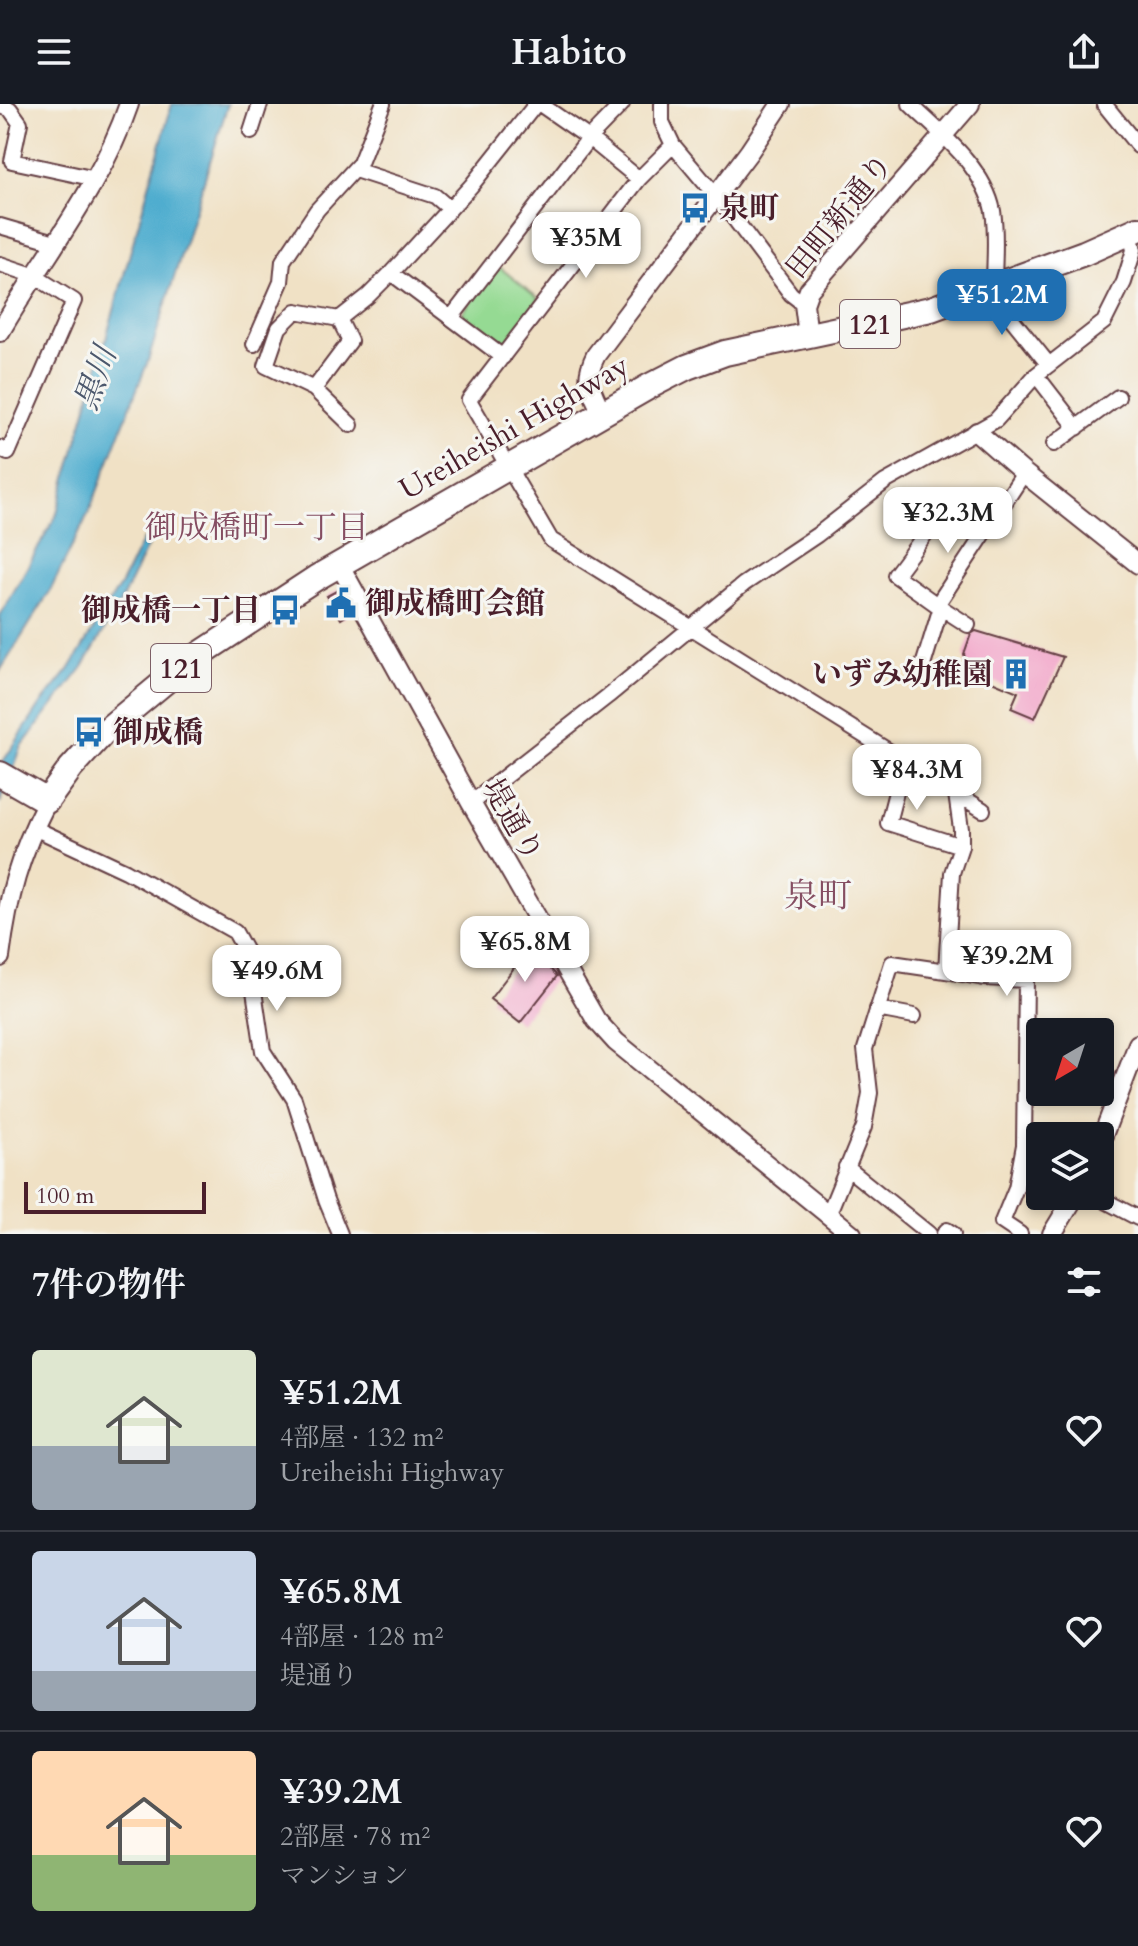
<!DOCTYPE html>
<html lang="ja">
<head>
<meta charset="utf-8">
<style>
	:root { --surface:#171b24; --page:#20242c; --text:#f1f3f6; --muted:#9ea1a6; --line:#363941; --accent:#1f6fb2 }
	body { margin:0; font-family:Cardo,"Noto Serif JP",serif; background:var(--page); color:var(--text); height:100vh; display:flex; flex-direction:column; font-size:30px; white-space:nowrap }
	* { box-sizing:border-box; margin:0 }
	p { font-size:26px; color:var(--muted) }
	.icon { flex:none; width:44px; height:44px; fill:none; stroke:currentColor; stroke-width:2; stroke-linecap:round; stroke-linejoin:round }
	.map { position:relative; height:1130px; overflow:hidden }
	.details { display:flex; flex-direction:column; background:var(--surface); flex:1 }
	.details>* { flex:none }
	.needle { width:52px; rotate:219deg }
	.fabs { position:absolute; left:1026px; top:914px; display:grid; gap:16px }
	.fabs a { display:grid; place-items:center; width:88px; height:88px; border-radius:8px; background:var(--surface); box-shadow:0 4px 12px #0003; font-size:40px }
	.scale { position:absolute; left:24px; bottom:20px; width:182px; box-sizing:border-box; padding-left:8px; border:4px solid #4a1f2b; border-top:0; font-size:22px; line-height:28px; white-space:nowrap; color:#4a1f2b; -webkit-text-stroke:6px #f6f6f2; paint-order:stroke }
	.price { position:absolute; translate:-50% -68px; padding:0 18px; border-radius:16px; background:#fff; color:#222; font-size:26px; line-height:52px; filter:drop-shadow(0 2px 4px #0008) }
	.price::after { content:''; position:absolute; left:50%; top:48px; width:24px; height:18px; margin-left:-12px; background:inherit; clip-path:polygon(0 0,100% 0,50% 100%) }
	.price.current { background:var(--accent); color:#fff }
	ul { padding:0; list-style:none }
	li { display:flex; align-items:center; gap:24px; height:200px; padding:0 32px }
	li+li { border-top:2px solid var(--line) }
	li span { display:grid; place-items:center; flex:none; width:224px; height:160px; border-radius:8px; color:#555 }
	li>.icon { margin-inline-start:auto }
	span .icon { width:96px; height:96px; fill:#fffc; stroke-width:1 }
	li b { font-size:34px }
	h2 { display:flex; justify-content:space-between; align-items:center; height:96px; padding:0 32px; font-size:34px }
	header { display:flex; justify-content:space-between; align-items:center; height:104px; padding:0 32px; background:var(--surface); font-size:36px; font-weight:700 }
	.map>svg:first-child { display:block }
	.green { fill:#95da93; stroke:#707c5f; stroke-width:2 }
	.water { fill:#50adcf; stroke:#4d667d; stroke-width:2 }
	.building { fill:#f2a6c9 }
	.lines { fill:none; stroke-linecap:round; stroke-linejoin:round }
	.street-casing { stroke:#633c42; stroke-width:18 }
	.secondary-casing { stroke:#633c42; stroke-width:22 }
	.highway-casing { stroke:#633c42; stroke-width:28 }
	.street { stroke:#fff; stroke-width:14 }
	.secondary { stroke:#fff; stroke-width:18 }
	.highway { stroke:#fff; stroke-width:24 }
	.labels { text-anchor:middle; stroke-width:6; stroke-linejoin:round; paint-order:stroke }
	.shield { fill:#f6f6f2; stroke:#7e6067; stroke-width:2 }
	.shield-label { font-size:28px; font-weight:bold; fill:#4a1f2b }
	.poi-label { font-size:30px; font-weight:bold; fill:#4a1f2b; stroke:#f6f6f2; text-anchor:start }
	.street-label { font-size:30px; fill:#4a1f2b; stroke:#f6f6f2 }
	.water-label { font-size:32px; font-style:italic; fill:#4c586d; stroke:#f6f6f2 }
	.neighbourhood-label { font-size:32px; fill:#854e62; stroke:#f6f6f2 }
	.quarter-label { font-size:34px; fill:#854e62; stroke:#f6f6f2 }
</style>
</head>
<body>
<header><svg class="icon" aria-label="menu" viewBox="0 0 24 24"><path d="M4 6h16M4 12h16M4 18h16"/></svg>Habito<svg class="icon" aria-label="share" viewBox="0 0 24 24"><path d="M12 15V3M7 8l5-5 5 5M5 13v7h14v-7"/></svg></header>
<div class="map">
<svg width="1138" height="1130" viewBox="0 0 1138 1130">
	<rect width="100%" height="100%" fill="#f6f6f2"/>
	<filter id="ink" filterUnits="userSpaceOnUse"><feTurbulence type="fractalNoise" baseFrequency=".0125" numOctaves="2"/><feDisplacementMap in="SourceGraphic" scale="16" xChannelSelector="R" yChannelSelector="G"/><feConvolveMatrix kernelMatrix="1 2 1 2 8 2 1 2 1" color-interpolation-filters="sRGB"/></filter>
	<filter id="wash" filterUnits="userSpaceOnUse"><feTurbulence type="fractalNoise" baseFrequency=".006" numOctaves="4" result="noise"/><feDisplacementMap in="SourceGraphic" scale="32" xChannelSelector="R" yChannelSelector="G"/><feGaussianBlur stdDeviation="1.8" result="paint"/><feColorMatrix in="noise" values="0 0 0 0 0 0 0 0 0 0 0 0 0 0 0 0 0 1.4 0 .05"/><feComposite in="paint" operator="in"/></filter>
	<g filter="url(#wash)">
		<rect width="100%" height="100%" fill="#f0e1c5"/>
		<path class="green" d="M498,162L539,195L505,240L495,242L463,217V208Z"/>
		<path class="water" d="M172,0H228L148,257L89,408L49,489L0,567V512L56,412Z
			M143,435L150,437L119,501L83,563L22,642L0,699V662L41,600L69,566L122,478Z"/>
		<g id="blocks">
			<path class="building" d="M338,486L352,508L341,515L327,492Z
				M976,527L1063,553L1035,614L1011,604L1018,588L968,567L964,550L971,530Z
				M533,839L541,845L547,854L544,858L557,872L520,919L490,895Z"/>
		</g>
	</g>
	<g filter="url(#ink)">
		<use href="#blocks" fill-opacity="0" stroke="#633c42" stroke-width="2"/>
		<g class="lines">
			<g class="street-casing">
				<path id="street" d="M540,0L589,34L639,75
					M662,0V18L673,41L727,105L791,190L804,200
					M910,0C941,30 984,63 993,107C997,131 994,158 994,182
					M1104,0L1138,42
					M0,2L10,5L20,19L12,57L96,75
					M251,28L260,0
					M673,41L639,75L469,296L551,436L983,706
					M355,66L435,92L450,105
					M0,122L55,138
					M0,160L33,171L74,197L8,349L0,344
					M1000,180L1012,215L1049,261
					M451,214L589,34L622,0
					M254,240L281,178L283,157L317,106L360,59L383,0
					M503,253L391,169L471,82L536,0
					M1036,271L1077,324
					M314,285L350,237L339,215
					M351,321L314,285L266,262L279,224L296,207L339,215L368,192L391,169
					M1054,340L1118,293
					M987,426L947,401L895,471L937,501L1024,369
					M937,501L968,521
					M921,568L941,503
					M904,657L888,719L961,742
					M956,690L961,725V742L952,769L946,867L984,874L1026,876L1024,1041L1016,1084L1002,1118L1020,1130
					M471,699L608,592L744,480L817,431L885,378L996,316L1036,271L1104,218L1124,178L1134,146L1130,129
					M34,724L126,767L235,828L249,853L263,947L294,995L326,1096L340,1130
					M877,905L914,912
					M846,1063L929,1130
					M1096,1092L1138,1114
					M828,1111L864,1023L870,989L865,945L892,859L946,867
					M944,1130L947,1126L953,1130"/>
			</g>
			<g class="secondary-casing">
				<path id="secondary" d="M0,228C43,153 101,83 129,0
					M808,231L804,200L809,186L970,0
					M602,309C591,285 583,276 596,251L749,48L781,0
					M977,328L1024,369L1138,460
					M339,460L471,699L596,916L616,938L852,1130
					M0,853C8,792 19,752 47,697
					M1100,1039L1138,940
					M1052,1130L1075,1092"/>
			</g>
			<g class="highway-casing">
				<path id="highway" d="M0,670L47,697L71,664L103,629L191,556L316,474L650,282L687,263L725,249L931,205L1084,149L1138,125"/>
			</g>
			<use href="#street" class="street"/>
			<use href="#secondary" class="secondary"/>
			<use href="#highway" class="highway"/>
		</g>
	</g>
	<defs>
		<g id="bus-bare" transform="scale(2.4)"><path d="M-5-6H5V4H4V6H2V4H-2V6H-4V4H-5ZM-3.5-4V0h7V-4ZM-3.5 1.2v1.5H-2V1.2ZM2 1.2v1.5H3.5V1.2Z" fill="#1f6fb2" stroke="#f6f6f2" stroke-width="2.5" paint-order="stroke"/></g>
		<g id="civic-bare" transform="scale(2.4)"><path d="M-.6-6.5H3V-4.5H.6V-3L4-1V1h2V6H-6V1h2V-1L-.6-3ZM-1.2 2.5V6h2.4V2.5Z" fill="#1f6fb2" stroke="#f6f6f2" stroke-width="2.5" paint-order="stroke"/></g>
		<g id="building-bare" transform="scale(2.4)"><path d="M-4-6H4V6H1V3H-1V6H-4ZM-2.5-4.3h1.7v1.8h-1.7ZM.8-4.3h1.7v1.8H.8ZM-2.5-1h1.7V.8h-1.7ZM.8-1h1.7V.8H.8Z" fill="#1f6fb2" stroke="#f6f6f2" stroke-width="2.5" paint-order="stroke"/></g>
	</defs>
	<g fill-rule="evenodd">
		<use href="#bus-bare" x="695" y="104"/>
		<use href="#civic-bare" x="341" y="499"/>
		<use href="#bus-bare" x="285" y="506"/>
		<use href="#building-bare" x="1016" y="570"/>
		<use href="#bus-bare" x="89" y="628"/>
	</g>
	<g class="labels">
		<g class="shield">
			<rect x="840" y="196" width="60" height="48" rx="6"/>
			<rect x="151" y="540" width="60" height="48" rx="6"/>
		</g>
		<g class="shield-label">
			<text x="870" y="230">121</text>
			<text x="181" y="574">121</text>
		</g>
		<g class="poi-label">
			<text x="719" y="114">泉町</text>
			<text x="365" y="509">御成橋町会館</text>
			<text x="261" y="516" text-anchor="end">御成橋一丁目</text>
			<text x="992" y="580" text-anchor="end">いずみ幼稚園</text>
			<text x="113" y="638">御成橋</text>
		</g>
		<g class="street-label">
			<text transform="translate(839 112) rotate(-51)" y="10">田町新通り</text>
			<text transform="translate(514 323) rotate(-30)" y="10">Ureiheishi Highway</text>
			<text transform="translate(513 716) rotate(60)" y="10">堤通り</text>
		</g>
		<g class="water-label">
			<text transform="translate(95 274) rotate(-70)" y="11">黒川</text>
		</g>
		<g class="neighbourhood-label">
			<text x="257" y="434">御成橋町一丁目</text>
		</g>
		<g class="quarter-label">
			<text x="818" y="803">泉町</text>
		</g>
	</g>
</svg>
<div class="fabs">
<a><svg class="needle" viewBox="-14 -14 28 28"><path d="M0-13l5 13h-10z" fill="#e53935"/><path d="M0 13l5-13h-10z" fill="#9ea1a6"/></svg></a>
<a><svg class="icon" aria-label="layers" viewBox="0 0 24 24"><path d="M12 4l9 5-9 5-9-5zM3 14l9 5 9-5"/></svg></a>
</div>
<div class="scale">100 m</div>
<b class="price" style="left:586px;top:176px">¥35M</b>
<b class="price current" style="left:1002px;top:233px">¥51.2M</b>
<b class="price" style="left:948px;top:451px">¥32.3M</b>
<b class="price" style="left:917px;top:708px">¥84.3M</b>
<b class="price" style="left:525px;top:880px">¥65.8M</b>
<b class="price" style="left:1007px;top:894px">¥39.2M</b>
<b class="price" style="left:277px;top:909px">¥49.6M</b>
</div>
<section class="details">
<h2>7件の物件<svg class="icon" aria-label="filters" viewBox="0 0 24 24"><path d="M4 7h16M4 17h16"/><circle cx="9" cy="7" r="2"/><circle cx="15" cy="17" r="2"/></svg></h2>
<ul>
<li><span style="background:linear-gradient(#dfe7d0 60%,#9aa5b1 0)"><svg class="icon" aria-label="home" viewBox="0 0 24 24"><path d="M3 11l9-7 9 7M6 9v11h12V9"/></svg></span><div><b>¥51.2M</b><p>4部屋 · 132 m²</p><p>Ureiheishi Highway</p></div><svg class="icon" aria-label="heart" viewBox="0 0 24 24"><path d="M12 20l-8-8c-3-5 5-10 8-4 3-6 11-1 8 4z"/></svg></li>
<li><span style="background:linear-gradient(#c9d6e8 75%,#9aa5b1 0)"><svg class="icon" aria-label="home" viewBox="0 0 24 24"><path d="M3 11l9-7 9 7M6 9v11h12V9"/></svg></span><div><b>¥65.8M</b><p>4部屋 · 128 m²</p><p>堤通り</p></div><svg class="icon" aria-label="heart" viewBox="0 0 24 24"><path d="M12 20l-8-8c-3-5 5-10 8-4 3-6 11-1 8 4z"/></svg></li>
<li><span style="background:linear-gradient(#ffd9b3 65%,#8fb573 0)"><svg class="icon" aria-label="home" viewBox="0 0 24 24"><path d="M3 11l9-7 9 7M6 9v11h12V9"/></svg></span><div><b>¥39.2M</b><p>2部屋 · 78 m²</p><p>マンション</p></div><svg class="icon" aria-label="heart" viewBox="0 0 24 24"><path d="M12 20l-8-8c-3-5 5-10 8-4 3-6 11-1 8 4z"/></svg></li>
</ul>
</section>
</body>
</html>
